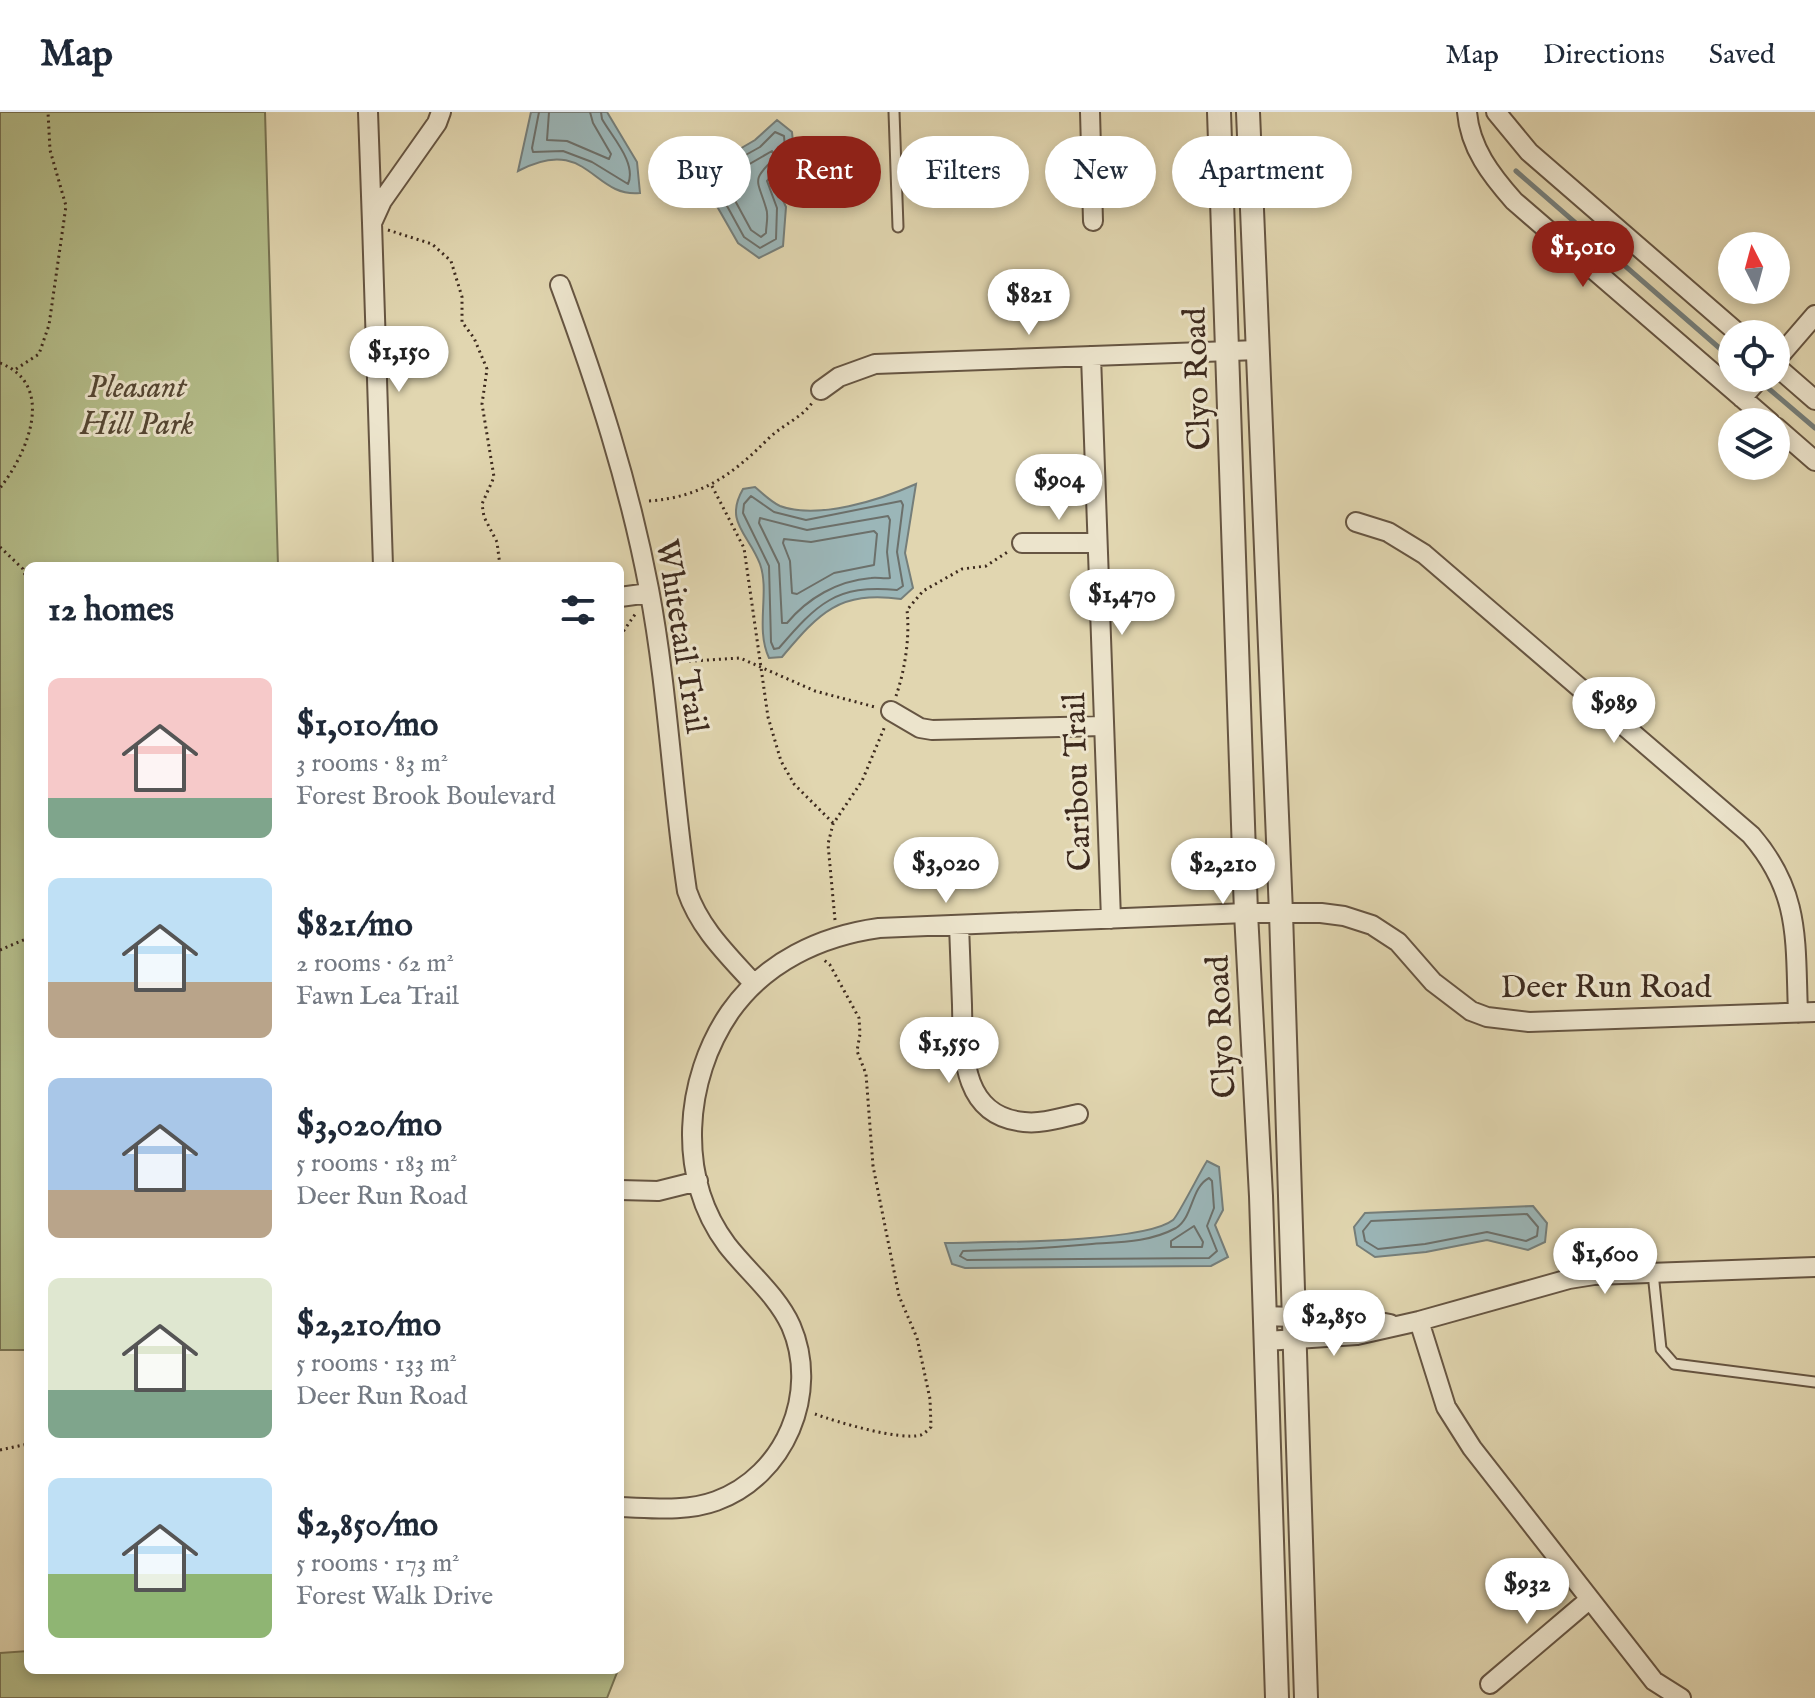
<!DOCTYPE html>
<html lang="en">
<head>
<meta charset="utf-8">
<style>
	:root { --surface:#fff; --page:#f2f2f3; --text:#1f2937; --muted:#747a83; --line:#e0e1e3; --accent:#8f2418 }
	body { margin:0; font-family:"IM FELL English",serif; background:var(--page); color:var(--text); height:100vh; display:flex; flex-direction:column; font-size:30px; white-space:nowrap }
	* { box-sizing:border-box; margin:0 }
	p { font-size:26px; color:var(--muted) }
	.icon { flex:none; width:44px; height:44px; fill:none; stroke:currentColor; stroke-width:2; stroke-linecap:round; stroke-linejoin:round }
	.map { position:relative; flex:1; overflow:hidden }
	.details { position:absolute; left:24px; top:450px; width:600px; height:1112px; display:flex; flex-direction:column; background:var(--surface); border-radius:12px; box-shadow:0 4px 12px #0003 }
	.details>* { flex:none }
	.top-card { position:absolute; left:648px; top:24px; width:760px; height:72px; display:flex; gap:16px }
	.needle { width:52px; rotate:354deg }
	.controls { position:absolute; left:1718px; top:120px; display:grid; gap:16px }
	.controls a { display:grid; place-items:center; width:72px; height:72px; border-radius:50%; background:var(--surface); box-shadow:0 4px 12px #0003; font-size:40px }
	.price { position:absolute; translate:-50% -68px; padding:0 18px; border-radius:28px; background:#fff; color:#222; font-size:26px; line-height:52px; filter:drop-shadow(0 2px 4px #0008) }
	.price::after { content:''; position:absolute; left:50%; top:48px; width:24px; height:18px; margin-left:-12px; background:inherit; clip-path:polygon(0 0,100% 0,50% 100%) }
	.price.current { background:var(--accent); color:#fff }
	ul { padding:0; list-style:none }
	li { display:flex; align-items:center; gap:24px; height:200px; padding:0 24px }
	li span { display:grid; place-items:center; flex:none; width:224px; height:160px; border-radius:12px; color:#555 }
	li>.icon { margin-inline-start:auto }
	span .icon { width:96px; height:96px; fill:#fffc; stroke-width:1 }
	li b { font-size:34px }
	h2 { display:flex; justify-content:space-between; align-items:center; height:96px; padding:0 24px; font-size:34px }
	.chip { padding:0 28px; border-radius:36px; background:var(--surface); box-shadow:0 4px 12px #0003; font-size:28px; line-height:72px }
	.chip.current { background:var(--accent); color:#fff }
	header { display:flex; align-items:center; gap:48px; box-sizing:border-box; height:112px; padding:0 40px; background:var(--surface); border-bottom:2px solid var(--line) }
	header strong { font-size:38px }
	nav { display:flex; gap:44px; margin-inline-start:auto; font-size:28px }
	.map>svg:first-child { display:block }
	.green { fill:#b4bd8a; stroke:#787454; stroke-width:2 }
	.water { fill:#9bb6b8; stroke:#757e7a; stroke-width:2 }
	.lines { fill:none; stroke-linecap:round; stroke-linejoin:round }
	.shore { stroke:#6c706b; stroke-width:2 }
	.stream { stroke:#757e7a; stroke-width:5 }
	.service-casing { stroke:#665542; stroke-width:13 }
	.minor-casing { stroke:#665542; stroke-width:22 }
	.tertiary-casing { stroke:#665542; stroke-width:26 }
	.path { stroke:#3d2a1e; stroke-width:3; stroke-dasharray:2 4; stroke-linecap:butt }
	.service { stroke:#ece4cc; stroke-width:9 }
	.minor { stroke:#ece4cc; stroke-width:18 }
	.tertiary { stroke:#ece4cc; stroke-width:22 }
	.labels { text-anchor:middle; stroke-width:6; stroke-linejoin:round; paint-order:stroke }
	.street-label { font-size:32px; fill:#3d2a1e; stroke:#ece4cc }
	.park-label { font-size:32px; font-style:italic; fill:#554734; stroke:#ece4cc }
</style>
</head>
<body>
<header>
<strong>Map</strong>
<nav><a>Map</a><a>Directions</a><a>Saved</a></nav>
</header>
<div class="map">
<svg width="1815" height="1586" viewBox="0 0 1815 1586">
	<rect width="100%" height="100%" fill="#e1d6b0"/>
	<filter id="stains"><feTurbulence type="fractalNoise" baseFrequency=".0025" numOctaves="4"/><feColorMatrix values="0 0 0 0 .2 0 0 0 0 .09 0 0 0 0 .02 0 0 0 .5 -.17"/></filter>
	<radialGradient id="worn" r=".72"><stop offset=".6" stop-color="#630" stop-opacity="0"/><stop offset="1" stop-color="#630" stop-opacity=".3"/></radialGradient>
	<path class="green" d="M0,0H265L278,454H28V1238H0Z
		M28,1539V1558H618L607,1586H0V1541Z"/>
	<path class="water" d="M531,0H607L637,50L640,81C592,86 588,22 518,59Z
		M777,8L792,20L795,52L775,70L786,95L783,134L759,146L738,131L706,75L709,55L755,28Z
		M916,372L905,441L913,476L901,487C839,479 820,500 782,545L769,546C755,516 770,480 760,452C748,421 724,410 743,377L755,375C762,381 771,390 780,394C818,408 880,388 916,372Z
		M1207,1049L1219,1055L1223,1098L1215,1113L1228,1145L1211,1154L965,1156L952,1152L945,1131C988,1130 1144,1131 1173,1108C1178,1104 1201,1058 1207,1049Z
		M1533,1094L1547,1111L1545,1130L1528,1138L1487,1128L1426,1140L1375,1145L1357,1133L1354,1115L1365,1101Z"/>
	<g class="lines">
		<path class="shore" d="M539,0L532,36L533,40L563,39L592,50L628,72C637,51 612,25 602,7L601,0
			M549,0L547,28L567,29L609,47L611,42L593,11L590,0
			M775,20L784,24L786,48L767,69L777,96L776,127L760,136L744,125L715,72L717,59L760,35Z
			M772,39L775,46C750,69 758,68 766,96C769,103 766,113 766,121L761,125L751,118L725,70L727,65Z
			M751,384L774,400L806,408L901,389L903,393L897,440L903,474L897,478C836,472 817,492 779,536L774,537L771,530L769,454L743,401L744,392Z
			M888,404L890,408L887,440L890,466C884,467 877,465 871,466C837,469 808,486 787,511H782L779,452L759,411L760,406L807,418Z
			M874,419L877,422L874,453L834,461L797,482L792,481L790,449L783,431L784,427L811,430Z
			M1209,1066L1212,1069L1214,1096L1207,1114L1217,1139L1209,1146L967,1148L960,1144L963,1139C1006,1138 1049,1136 1092,1132C1122,1130 1150,1130 1176,1116C1193,1106 1191,1075 1209,1066Z
			M1527,1102L1538,1115L1537,1124L1526,1129L1487,1120L1425,1132L1378,1137L1365,1129L1363,1119L1371,1109Z
			M1194,1114L1203,1130L1202,1135H1171V1129Z"/>
		<path class="stream" d="M1516,59L1732,247
			M1768,276L1815,316"/>
		<g class="service-casing">
			<path id="service" d="M894,0L898,115
				M1653,1161L1661,1237L1674,1252L1815,1270"/>
		</g>
		<g class="minor-casing">
			<path id="minor" d="M368,0L372,111L382,89L437,11L441,0
				M1090,0L1093,109
				M1467,0C1470,36 1491,63 1514,89L1770,310
				M1496,0L1529,40L1739,222
				M372,111L383,454
				M560,173C597,273 629,372 649,477C668,577 672,679 687,779C700,817 728,843 754,872
				M1091,244L1111,807
				M1776,248L1815,203
				M1776,254L1815,288
				M821,278L839,265L875,252L1258,238
				M1742,286L1760,266
				M1776,315L1815,349
				M1356,410L1388,420L1424,442L1751,723C1801,781 1795,828 1798,901
				M1022,431H1097
				M620,485L649,481
				M891,599L920,616L932,618L1104,614
				M959,813C960,840 961,867 962,893C963,941 961,1004 1024,1010C1042,1012 1060,1006 1078,1002
				M620,1078L658,1079L698,1069
				M1264,1204L1364,1207L1390,1212
				M1419,1209L1446,1295L1472,1336L1654,1569L1681,1586
				M1265,1229L1357,1223L1419,1209L1569,1167L1594,1163L1815,1155
				M620,1395C652,1396 686,1400 716,1389C785,1364 820,1281 791,1214C777,1183 748,1160 727,1133C676,1065 684,967 730,900C765,850 821,824 879,816L1246,801H1321L1344,804L1372,813L1398,830L1433,870L1471,899L1487,905L1529,910L1815,900
				M1490,1572L1590,1487"/>
		</g>
		<g class="tertiary-casing">
			<path id="tertiary" d="M1219,0L1246,801L1261,1084L1277,1586
				M1248,0L1281,801L1306,1586"/>
		</g>
		<path class="path" d="M388,118L432,132L451,149L462,185V210L474,226L487,257L482,292L494,365L482,392L484,405L497,430L500,454
			M0,251C57,273 27,342 0,376
			M16,257L39,242L49,213L66,94L50,38L48,0
			M712,374L744,436L768,605L781,649L794,672L833,711
			M649,389C702,385 732,363 768,327C782,313 800,307 812,291
			M0,435L23,457L28,472
			M28,501V509
			M620,524L636,501
			M677,550L740,546L815,579L875,595
			M896,584C905,558 910,525 907,498L923,479L962,457L986,454L1009,439
			M835,808L828,732L833,712L862,669L885,614
			M0,838L28,826
			M815,1302C837,1310 900,1329 921,1323C925,1321 928,1318 931,1315L930,1287L917,1226L899,1184L873,1054L866,962L857,939L860,922L859,906L830,853L824,848
			M0,1338L28,1332"/>
		<use href="#service" class="service"/>
		<use href="#minor" class="minor"/>
		<use href="#tertiary" class="tertiary"/>
	</g>
	<g class="labels">
		<g class="street-label">
			<text transform="translate(1196 267) rotate(-92)" y="11">Clyo Road</text>
			<text transform="translate(683 524) rotate(81)" y="11">Whitetail Trail</text>
			<text transform="translate(1076 670) rotate(-92)" y="11">Caribou Trail</text>
			<text x="1606" y="885">Deer Run Road</text>
			<text transform="translate(1220 915) rotate(-93)" y="11">Clyo Road</text>
		</g>
		<g class="park-label">
			<text x="137" y="285">Pleasant<tspan x="137" dy="37">Hill Park</tspan></text>
		</g>
	</g>
	<rect width="100%" height="100%" filter="url(#stains)"/>
	<rect width="100%" height="100%" fill="url(#worn)"/>
</svg>
<div class="controls">
<a><svg class="needle" viewBox="-14 -14 28 28"><path d="M0-13l5 13h-10z" fill="#e53935"/><path d="M0 13l5-13h-10z" fill="#747a83"/></svg></a>
<a><svg class="icon" aria-label="locate" viewBox="0 0 24 24"><circle cx="12" cy="12" r="6"/><path d="M12 2v4M12 18v4M2 12h4M18 12h4"/></svg></a>
<a><svg class="icon" aria-label="layers" viewBox="0 0 24 24"><path d="M12 4l9 5-9 5-9-5zM3 14l9 5 9-5"/></svg></a>
</div>
<b class="price current" style="left:1583px;top:177px">$1,010</b>
<b class="price" style="left:1029px;top:225px">$821</b>
<b class="price" style="left:399px;top:282px">$1,150</b>
<b class="price" style="left:1059px;top:410px">$904</b>
<b class="price" style="left:1122px;top:525px">$1,470</b>
<b class="price" style="left:1614px;top:633px">$989</b>
<b class="price" style="left:946px;top:793px">$3,020</b>
<b class="price" style="left:1223px;top:794px">$2,210</b>
<b class="price" style="left:949px;top:973px">$1,550</b>
<b class="price" style="left:1605px;top:1184px">$1,600</b>
<b class="price" style="left:1334px;top:1246px">$2,850</b>
<b class="price" style="left:1527px;top:1514px">$932</b>
<div class="top-card">
<a class="chip">Buy</a>
<a class="chip current">Rent</a>
<a class="chip">Filters</a>
<a class="chip">New</a>
<a class="chip">Apartment</a>
</div>
<section class="details">
<h2>12 homes<svg class="icon" aria-label="filters" viewBox="0 0 24 24"><path d="M4 7h16M4 17h16"/><circle cx="9" cy="7" r="2"/><circle cx="15" cy="17" r="2"/></svg></h2>
<ul>
<li><span style="background:linear-gradient(#f6c9c9 75%,#7fa58c 0)"><svg class="icon" aria-label="home" viewBox="0 0 24 24"><path d="M3 11l9-7 9 7M6 9v11h12V9"/></svg></span><div><b>$1,010/mo</b><p>3 rooms · 83 m²</p><p>Forest Brook Boulevard</p></div></li>
<li><span style="background:linear-gradient(#bfe0f5 65%,#b9a48a 0)"><svg class="icon" aria-label="home" viewBox="0 0 24 24"><path d="M3 11l9-7 9 7M6 9v11h12V9"/></svg></span><div><b>$821/mo</b><p>2 rooms · 62 m²</p><p>Fawn Lea Trail</p></div></li>
<li><span style="background:linear-gradient(#a9c7e8 70%,#b9a48a 0)"><svg class="icon" aria-label="home" viewBox="0 0 24 24"><path d="M3 11l9-7 9 7M6 9v11h12V9"/></svg></span><div><b>$3,020/mo</b><p>5 rooms · 183 m²</p><p>Deer Run Road</p></div></li>
<li><span style="background:linear-gradient(#dfe7d0 70%,#7fa58c 0)"><svg class="icon" aria-label="home" viewBox="0 0 24 24"><path d="M3 11l9-7 9 7M6 9v11h12V9"/></svg></span><div><b>$2,210/mo</b><p>5 rooms · 133 m²</p><p>Deer Run Road</p></div></li>
<li><span style="background:linear-gradient(#bfe0f5 60%,#8fb573 0)"><svg class="icon" aria-label="home" viewBox="0 0 24 24"><path d="M3 11l9-7 9 7M6 9v11h12V9"/></svg></span><div><b>$2,850/mo</b><p>5 rooms · 173 m²</p><p>Forest Walk Drive</p></div></li>
</ul>
</section>
</div>
</body>
</html>
